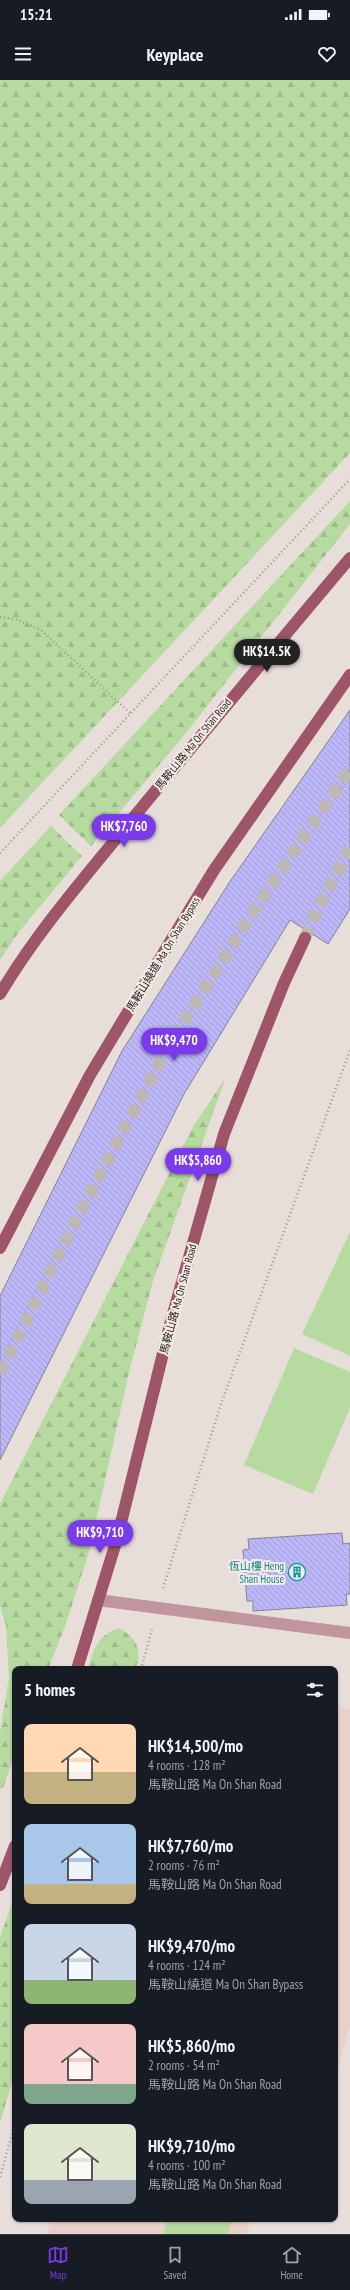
<!DOCTYPE html>
<html lang="en">
<head>
<meta charset="utf-8">
<style>
	:root { --surface:#171b24; --page:#20242c; --text:#f1f3f6; --muted:#9ea1a6; --line:#363941; --accent:#7c3aed }
	body { margin:0; font-family:"PT Sans Narrow","Noto Sans TC",sans-serif; background:var(--page); color:var(--text); height:100vh; display:flex; flex-direction:column; font-size:15px; white-space:nowrap }
	* { box-sizing:border-box; margin:0 }
	p { font-size:13px; color:var(--muted) }
	.icon { flex:none; width:22px; height:22px; fill:none; stroke:currentColor; stroke-width:2; stroke-linecap:round; stroke-linejoin:round }
	.map { position:relative; flex:1; overflow:hidden }
	.details { position:absolute; left:12px; top:1586px; width:326px; height:556px; display:flex; flex-direction:column; background:var(--surface); border-radius:8px; box-shadow:0 1px 3px #0004 }
	.details>* { flex:none }
	.price { position:absolute; translate:-50% -34px; padding:0 9px; border-radius:14px; background:var(--accent); color:#fff; font-size:13px; line-height:26px; filter:drop-shadow(0 1px 2px #0008) }
	.price::after { content:''; position:absolute; left:50%; top:24px; width:12px; height:9px; margin-left:-6px; background:inherit; clip-path:polygon(0 0,100% 0,50% 100%) }
	.price.on { background:#222; color:#fff }
	ul { padding:0; list-style:none }
	li { display:flex; align-items:center; gap:12px; height:100px; padding:0 12px }
	li span { display:grid; place-items:center; flex:none; width:112px; height:80px; border-radius:8px; color:#555 }
	li>.icon { margin-inline-start:auto }
	span .icon { width:48px; height:48px; fill:#fffc; stroke-width:1 }
	li b { font-size:17px }
	h2 { display:flex; justify-content:space-between; align-items:center; height:48px; padding:0 12px; font-size:17px }
	.status { display:flex; justify-content:space-between; align-items:center; height:28px; padding:0 20px; background:var(--surface); direction:ltr }
	.status svg { height:11px; fill:currentColor }
	header { display:flex; justify-content:space-between; align-items:center; height:52px; padding:0 12px; background:var(--surface); font-size:18px; font-weight:800 }
	.tab-bar { display:flex; justify-content:space-around; align-items:center; height:56px; border-top:1px solid var(--line); background:var(--surface); font-size:11px; color:var(--muted) }
	.tab-bar a { display:grid; justify-items:center; gap:2px }
	.tab-bar .on { color:var(--accent) }
	.map>svg:first-child { display:block }
	.education { fill:#ead0ca }
	.forest { fill:url(#forest-firs) }
	.pitch { fill:#b6da9f }
	.building { fill:url(#building-back-hatch); stroke:#84848c }
	.lines { fill:none; stroke-linecap:round; stroke-linejoin:round }
	.major-tunnel { stroke:#bfb7b4; stroke-width:12; stroke-dasharray:12 6; stroke-linecap:butt }
	.path { stroke:#9d9693; stroke-width:2.5; stroke-dasharray:1 3; stroke-linecap:butt }
	.minor { stroke:#c0959e; stroke-width:12 }
	.major { stroke:#9d5567; stroke-width:12 }
	.labels { text-anchor:middle; stroke-width:4; stroke-linejoin:round; paint-order:stroke }
	.street-label { font-size:11px; fill:#201d1b; stroke:#f5ece7 }
	.culture-label { font-size:11px; fill:#0d838f; stroke:#f5ece7; text-anchor:end }
</style>
</head>
<body>
<div class="status"><b>15:21</b><svg viewBox="0 0 49 12"><path d="M0 12V9h3v3zM5 12V6h3v6zM10 12V3h3v9zM15 12V0h3v12zM26 1h20v11H26zM47 4h2v5h-2z"/></svg></div>
<header><svg class="icon" aria-label="menu" viewBox="0 0 24 24"><path d="M4 6h16M4 12h16M4 18h16"/></svg>Keyplace<svg class="icon" aria-label="heart" viewBox="0 0 24 24"><path d="M12 20l-8-8c-3-5 5-10 8-4 3-6 11-1 8 4z"/></svg></header>
<div class="map">
<svg width="350" height="2154" viewBox="0 0 350 2154">
	<defs>
		<pattern id="forest-firs" width="22" height="20" patternUnits="userSpaceOnUse"><rect width="22" height="20" fill="#b6da9f"/><path d="M5 1l3.5 6h-7zM16 11l3.5 6h-7z" fill="#9cbb88"/></pattern>
		<pattern id="building-back-hatch" width="6" height="6" patternUnits="userSpaceOnUse"><rect width="6" height="6" fill="#bcb7f9"/><path d="M-1 5l2 2M0 0l6 6M5-1l2 2" fill="none" stroke="#a19dd5"/></pattern>
	</defs>
	<rect width="100%" height="100%" fill="#e7deda"/>
	<path class="education" d="M335,1625L350,1630V1945L335,2000Z
		M51,2139H251L247,2154H47Z"/>
	<path class="forest" d="M0,0H350V373L0,748Z
		M350,421V444L186,653L91,766L59,735Z
		M51,746L82,776L18,853L0,880V801Z
		M225,999L153,1201L129,1292L89,1472L66,1544L48,1589H15V1674L3,1708L0,1709V1653L9,1598L6,1546L0,1525V1424L194,1045Z
		M118,1548C135,1555 144,1571 135,1589H88C93,1569 98,1556 118,1548Z
		M15,1815V1992L0,2043V1857Z"/>
	<path class="pitch" d="M350,1152V1276L302,1254Z
		M294,1268L350,1292V1328L313,1414L244,1385Z
		M167,2139H232L228,2154H163Z"/>
	<path class="building" d="M350,630V829L328,864L290,840L184,1014L0,1380V1216L122,971L229,803Z
		M342,1453L343,1464L350,1463V1514H346L347,1525L253,1531V1521H247L243,1470L249,1469L248,1459Z"/>
	<g class="lines">
		<path class="major-tunnel" d="M305,858L318,828L350,768
			M0,1293L81,1130L170,963L265,814L350,689"/>
		<path class="path" d="M0,537L18,540L41,550L130,633
			M0,773L350,399
			M163,1508L220,1327L350,970
			M141,1589L152,1549
			M0,2097L15,2043"/>
		<path class="minor" d="M98,1520L350,1553"/>
		<path class="major" d="M0,914C37,852 84,798 129,743C202,654 276,566 350,478
			M0,1168L90,995L173,857L214,790L350,595
			M77,1589L117,1459L171,1241L224,1054L284,903L305,858
			M0,1805L15,1766"/>
	</g>
	<defs>
		<g id="building-ring" transform="scale(0.9)"><circle r="9.5" fill="#f5ece7" stroke="#0f9aa8" stroke-width="1.5"/><path d="M-4-6H4V6H1V3H-1V6H-4ZM-2.5-4.3h1.7v1.8h-1.7ZM.8-4.3h1.7v1.8H.8ZM-2.5-1h1.7V.8h-1.7ZM.8-1h1.7V.8H.8Z" fill="#0f9aa8"/></g>
	</defs>
	<g fill-rule="evenodd">
		<use href="#building-ring" x="297" y="1492"/>
	</g>
	<g class="labels">
		<g class="street-label">
			<text transform="translate(193 664) rotate(-51)" y="4">馬鞍山路 Ma On Shan Road</text>
			<text transform="translate(163 874) rotate(-59)" y="4">馬鞍山繞道 Ma On Shan Bypass</text>
			<text transform="translate(178 1219) rotate(-75)" y="4">馬鞍山路 Ma On Shan Road</text>
		</g>
		<g class="culture-label">
			<text x="284" y="1490">恆山樓 Heng<tspan x="284" dy="13">Shan House</tspan></text>
		</g>
	</g>
</svg>
<b class="price on" style="left:267px;top:593px">HK$14.5K</b>
<b class="price" style="left:124px;top:768px">HK$7,760</b>
<b class="price" style="left:174px;top:982px">HK$9,470</b>
<b class="price" style="left:198px;top:1102px">HK$5,860</b>
<b class="price" style="left:100px;top:1474px">HK$9,710</b>
<section class="details">
<h2>5 homes<svg class="icon" aria-label="filters" viewBox="0 0 24 24"><path d="M4 7h16M4 17h16"/><circle cx="9" cy="7" r="2"/><circle cx="15" cy="17" r="2"/></svg></h2>
<ul>
<li><span style="background:linear-gradient(#ffd9b3 60%,#c2b280 0)"><svg class="icon" aria-label="home" viewBox="0 0 24 24"><path d="M3 11l9-7 9 7M6 9v11h12V9"/></svg></span><div><b>HK$14,500/mo</b><p>4 rooms · 128 m²</p><p>馬鞍山路 Ma On Shan Road</p></div></li>
<li><span style="background:linear-gradient(#a9c7e8 75%,#c2b280 0)"><svg class="icon" aria-label="home" viewBox="0 0 24 24"><path d="M3 11l9-7 9 7M6 9v11h12V9"/></svg></span><div><b>HK$7,760/mo</b><p>2 rooms · 76 m²</p><p>馬鞍山路 Ma On Shan Road</p></div></li>
<li><span style="background:linear-gradient(#c9d6e8 70%,#8fb573 0)"><svg class="icon" aria-label="home" viewBox="0 0 24 24"><path d="M3 11l9-7 9 7M6 9v11h12V9"/></svg></span><div><b>HK$9,470/mo</b><p>4 rooms · 124 m²</p><p>馬鞍山繞道 Ma On Shan Bypass</p></div></li>
<li><span style="background:linear-gradient(#f6c9c9 75%,#7fa58c 0)"><svg class="icon" aria-label="home" viewBox="0 0 24 24"><path d="M3 11l9-7 9 7M6 9v11h12V9"/></svg></span><div><b>HK$5,860/mo</b><p>2 rooms · 54 m²</p><p>馬鞍山路 Ma On Shan Road</p></div></li>
<li><span style="background:linear-gradient(#dfe7d0 70%,#9aa5b1 0)"><svg class="icon" aria-label="home" viewBox="0 0 24 24"><path d="M3 11l9-7 9 7M6 9v11h12V9"/></svg></span><div><b>HK$9,710/mo</b><p>4 rooms · 100 m²</p><p>馬鞍山路 Ma On Shan Road</p></div></li>
</ul>
</section>
</div>
<nav class="tab-bar">
<a class="on"><svg class="icon" aria-label="map" viewBox="0 0 24 24"><path d="M3 6l6-2 6 2 6-2v14l-6 2-6-2-6 2zM9 4v14M15 6v14"/></svg>Map</a>
<a><svg class="icon" aria-label="saved" viewBox="0 0 24 24"><path d="M7 4h10v16l-5-4-5 4z"/></svg>Saved</a>
<a><svg class="icon" aria-label="home" viewBox="0 0 24 24"><path d="M3 11l9-7 9 7M6 9v11h12V9"/></svg>Home</a>
</nav>
</body>
</html>
